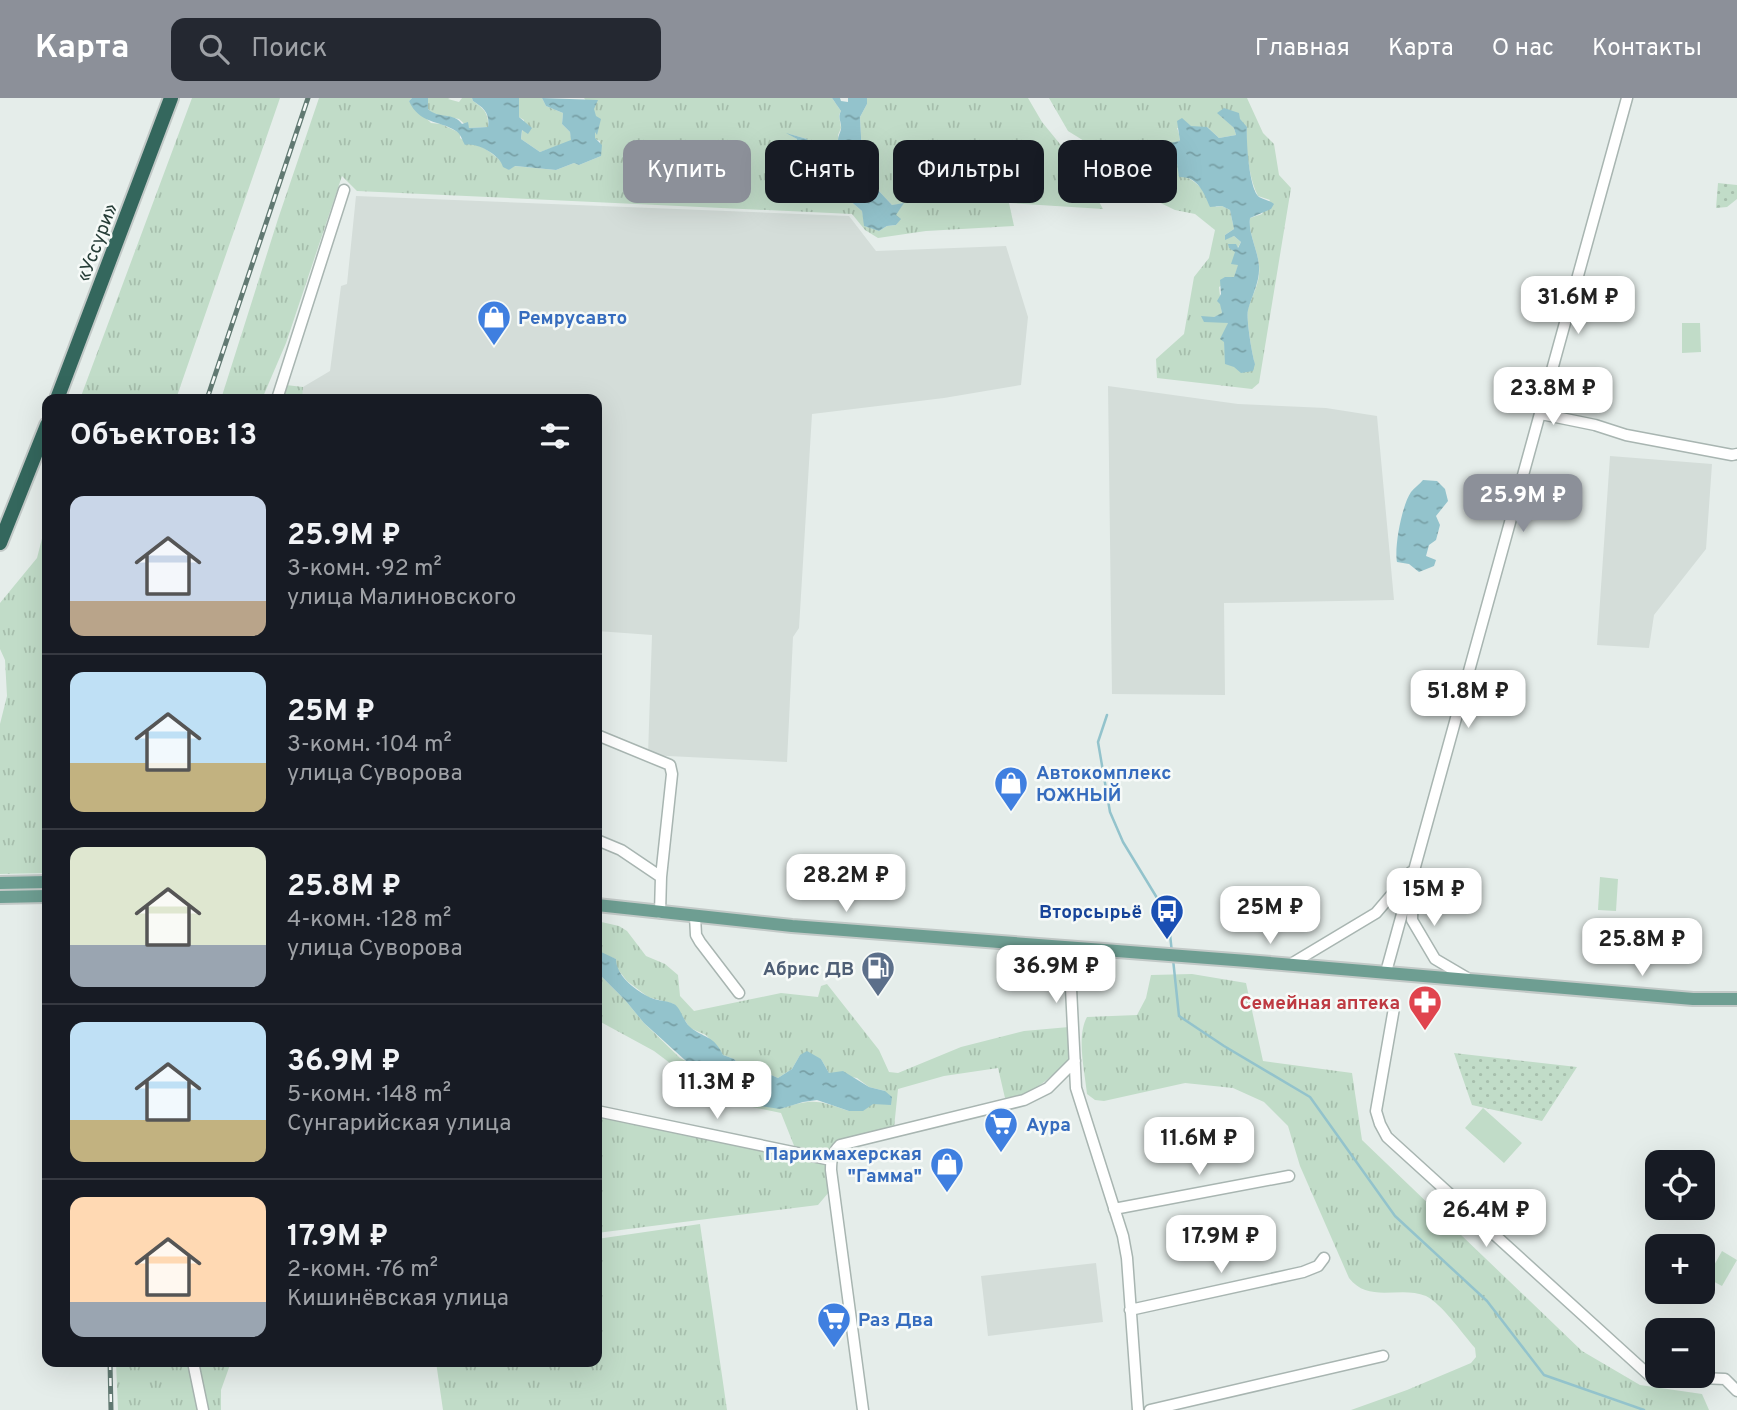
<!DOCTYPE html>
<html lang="ru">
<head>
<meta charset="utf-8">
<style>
	:root { --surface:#171b24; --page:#242831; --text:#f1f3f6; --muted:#9ea1a6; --line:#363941; --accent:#8c9099 }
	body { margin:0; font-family:Overpass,sans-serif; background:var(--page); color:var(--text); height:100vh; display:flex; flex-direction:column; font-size:26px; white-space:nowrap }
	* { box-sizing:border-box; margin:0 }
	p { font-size:23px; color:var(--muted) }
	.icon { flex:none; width:38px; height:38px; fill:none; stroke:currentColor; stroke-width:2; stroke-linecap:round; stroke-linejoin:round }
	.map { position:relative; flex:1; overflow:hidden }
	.side { position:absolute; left:42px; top:296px; width:560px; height:973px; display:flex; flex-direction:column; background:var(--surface); border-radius:14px; box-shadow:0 7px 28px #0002 }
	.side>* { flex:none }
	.guide { position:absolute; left:623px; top:42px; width:665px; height:63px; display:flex; gap:14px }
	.fabs { position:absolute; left:1645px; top:1052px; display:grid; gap:14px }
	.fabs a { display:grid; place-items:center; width:70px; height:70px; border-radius:14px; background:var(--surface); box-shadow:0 7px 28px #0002; font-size:35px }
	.price { position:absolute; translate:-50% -60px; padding:0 16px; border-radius:14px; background:#fff; color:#222; font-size:23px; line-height:46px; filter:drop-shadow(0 2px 4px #0008) }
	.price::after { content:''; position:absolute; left:50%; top:42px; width:21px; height:16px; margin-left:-10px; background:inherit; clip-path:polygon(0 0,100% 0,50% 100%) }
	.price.active { background:var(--accent); color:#fff }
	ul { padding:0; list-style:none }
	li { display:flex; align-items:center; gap:21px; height:175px; padding:0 28px }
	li+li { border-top:2px solid var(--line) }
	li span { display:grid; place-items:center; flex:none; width:196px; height:140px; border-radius:14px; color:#555 }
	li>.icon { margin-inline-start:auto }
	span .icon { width:84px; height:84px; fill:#fffc; stroke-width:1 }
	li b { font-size:30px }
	h2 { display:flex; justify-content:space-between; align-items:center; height:84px; padding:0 28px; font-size:30px }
	.pill { padding:0 24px; border-radius:14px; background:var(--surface); box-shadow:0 7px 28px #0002; font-size:24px; line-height:63px }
	.pill.active { background:var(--accent); color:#fff }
	header { display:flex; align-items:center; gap:42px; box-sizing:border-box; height:98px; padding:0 35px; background:var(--accent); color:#fff }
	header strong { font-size:33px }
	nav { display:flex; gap:38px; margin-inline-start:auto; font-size:24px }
	.search { width:490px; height:63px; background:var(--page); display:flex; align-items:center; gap:18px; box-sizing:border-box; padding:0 24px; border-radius:14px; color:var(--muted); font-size:26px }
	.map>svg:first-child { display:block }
	.built { fill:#d4ddd9 }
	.grass { fill:url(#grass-tufts); fill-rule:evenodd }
	.park { fill:url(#park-dots) }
	.pitch { fill:#c1dcc8 }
	.water { fill:url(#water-ripples) }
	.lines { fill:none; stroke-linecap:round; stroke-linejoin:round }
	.stream { stroke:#93c3cc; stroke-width:2.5 }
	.minor-casing { stroke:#a8b5b1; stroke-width:13 }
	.major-casing { stroke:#c2c9c7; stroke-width:16 }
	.highway-casing { stroke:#c2c9c7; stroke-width:18 }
	.minor { stroke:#fff; stroke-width:10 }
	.major { stroke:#6e9e92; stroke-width:12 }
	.highway { stroke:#34675d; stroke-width:14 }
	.rail-casing { stroke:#617972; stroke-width:5 }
	.rail { stroke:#f6faf8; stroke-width:2.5; stroke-dasharray:8; stroke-linecap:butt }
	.labels { text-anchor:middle; stroke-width:5; stroke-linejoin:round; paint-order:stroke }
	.street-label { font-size:19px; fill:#263d37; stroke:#f6faf8 }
	.shop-label { font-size:19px; font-weight:bold; fill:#366cbe; stroke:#f6faf8; text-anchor:start }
	.transit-label { font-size:19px; font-weight:bold; fill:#164399; stroke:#f6faf8; text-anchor:end }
	.service-label { font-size:19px; font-weight:bold; fill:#4e5e75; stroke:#f6faf8; text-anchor:end }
	.health-label { font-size:19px; font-weight:bold; fill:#be3a42; stroke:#f6faf8; text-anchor:end }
</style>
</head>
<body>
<header>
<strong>Карта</strong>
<div class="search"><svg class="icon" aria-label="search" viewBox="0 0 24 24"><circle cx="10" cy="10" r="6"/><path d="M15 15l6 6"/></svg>Поиск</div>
<nav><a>Главная</a><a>Карта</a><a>О нас</a><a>Контакты</a></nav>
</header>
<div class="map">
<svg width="1737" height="1312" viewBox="0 0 1737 1312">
	<defs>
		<pattern id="grass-tufts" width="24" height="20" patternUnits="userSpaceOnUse" patternTransform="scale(1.75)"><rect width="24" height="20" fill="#c1dcc8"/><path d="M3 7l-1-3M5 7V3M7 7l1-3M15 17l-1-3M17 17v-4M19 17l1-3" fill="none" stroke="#a6beac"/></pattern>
		<pattern id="park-dots" width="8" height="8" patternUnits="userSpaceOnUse" patternTransform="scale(1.75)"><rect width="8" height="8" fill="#c1dcc8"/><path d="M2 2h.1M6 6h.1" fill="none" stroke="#a6beac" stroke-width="1.8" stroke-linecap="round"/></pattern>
		<pattern id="water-ripples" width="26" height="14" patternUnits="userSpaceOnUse" patternTransform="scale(1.75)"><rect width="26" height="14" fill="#93c3cc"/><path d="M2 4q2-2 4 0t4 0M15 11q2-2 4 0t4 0" fill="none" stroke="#78a0a6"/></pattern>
	</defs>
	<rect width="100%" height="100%" fill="#e5edea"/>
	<path class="built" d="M356,98L849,118L876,153L1006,148L1028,219L1021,287L944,300L812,316L799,530L793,539L787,664L648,657L652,537L597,533V301H301L303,289L330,273L341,188L347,186Z
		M1108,288L1238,306L1326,310L1377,318L1394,502L1224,505L1225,597L1112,596Z
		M1610,358L1712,366L1706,451L1654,517L1649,550L1597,547Z
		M1096,1165L1103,1224L988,1238L981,1178Z"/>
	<path class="grass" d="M192,0H280L176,301H80Z
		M319,0H412L409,3L431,25L441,26L460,35V40C466,45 470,44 477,47C490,52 499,61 509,72L514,68L556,72L574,65L579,67L601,58L600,43L595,41C595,21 597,16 584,0H832L841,13L839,17L841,30L838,37L839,44C827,55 830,62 811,58L807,41L789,36L797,41L798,51L788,58L791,76L796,78L799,83C811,78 829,85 838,93L841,89V95L862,113L865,128L879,133L887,128L896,127L900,121L895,117L903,106L892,107L863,76L860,19L867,6V0H1028L1042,24L1082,73L1103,111L1009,105L1014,128L926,133L878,140L865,132L852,116L357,93L342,78L286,245L262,301H221L278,121Z
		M428,0H450L448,1L459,4L462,0H472L473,3C484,11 489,15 488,29L469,30L459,21L433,16L428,11Z
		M519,0H542L546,8L563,15L562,26L570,34L572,43L540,54L521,41L524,22L519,19Z
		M1049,0H1247L1263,35L1274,46L1279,77L1291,90L1259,285L1252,291L1157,280L1156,261L1184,236L1194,179L1209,160L1215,132L1195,116L1175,112L1144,97L1121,92L1107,68L1089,46L1068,33ZM1218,15L1247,29C1245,48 1249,81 1258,98L1270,102L1262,116L1250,120C1248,136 1258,152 1259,168C1261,184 1252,197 1248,211C1246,221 1252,256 1255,266L1226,262L1224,244L1228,225L1202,219H1214L1222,216L1219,189L1234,179L1239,166L1234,165L1235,154L1241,144L1234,138L1225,141V137L1234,131L1230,112L1222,108L1216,109C1207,96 1198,84 1184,78C1171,55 1185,49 1177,30L1207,29L1219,40L1236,37L1234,30Z
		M286,287L303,289L302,301H280Z
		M47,421V775L0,776V626L7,598L5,562L0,551V505L37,460Z
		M597,823L619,828L627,833L646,858L665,866L678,877L680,898L694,913L781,895L818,899L821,888L827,886L879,952L889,974L898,975L961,949L1024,933L1069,929L1070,960C1050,980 1034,997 1005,1000L998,970L944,978L898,991L894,1030L838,1043L826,1056L829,1094L818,1107L597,1135V1008L795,1050L781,1015L719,1002L654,953L597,922V874L625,902L644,925L680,960L780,1011C813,1000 817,1002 849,1013L885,993L869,989L857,980L829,975L821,961L800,957L792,971L778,980L760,972L745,973L734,961L723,957L706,937L690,930L674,906L648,899L627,883L616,869V861L597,854Z
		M1192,876L1246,885L1263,963L1352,975L1362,1042L1582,1253L1640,1287L1702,1296L1709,1312H1351L1407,1292L1471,1265L1476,1259L1475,1250C1462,1235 1442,1206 1426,1198C1400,1187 1369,1206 1349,1180L1300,1068L1288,1028L1264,1004L1233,990L1185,985L1104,1003L1095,1002L1087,996C1085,974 1076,939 1087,919L1137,917L1146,900L1151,877Z
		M700,1126L727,1312H443L436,1264H597V1141Z
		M116,1264H231L221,1292V1312H118Z"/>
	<path class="park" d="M1718,85L1737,87V101L1727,109L1716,110Z
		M1454,955L1577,969L1542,1023L1472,1007Z"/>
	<path class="pitch" d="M1682,225H1700L1701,254L1682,255Z
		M1600,779L1618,781L1616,813L1598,812Z
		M1483,1010L1522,1045L1504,1065L1465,1030Z
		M1722,1153L1737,1162L1722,1188L1707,1180Z"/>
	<path class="water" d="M412,0H428V11C438,21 454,14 462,26L468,24L469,30L488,29C490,15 484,10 473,3L472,0H519V19L532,30L528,36L522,32L521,41L540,54L571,42L570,34L562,26L563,15L546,8L542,0L598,2L594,11L596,18L601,21L597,37L595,34V40L602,47L601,58L579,67L574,65L556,72L515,68L509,72L503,69C500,57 477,44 465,47C462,42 461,36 456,33C439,22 419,26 409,3Z
		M832,0H840L841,3L848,4V0H867V6L860,19L863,76L892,107L904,105L896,117L901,121L896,127L887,128L879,133L864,128L862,113L841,95V90L838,93L829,85L809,84L806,81L802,82V85L791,76L788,57L797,51V41L786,35L807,41L811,57C830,62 827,55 838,44C838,37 840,36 841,31C842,24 837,20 841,13Z
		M1224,10L1239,15L1240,21L1247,29C1246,41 1249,92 1259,99C1264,102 1269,102 1274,106L1271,111L1250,120C1248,136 1258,152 1259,168C1260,184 1252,197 1248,212C1246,221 1252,256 1255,266L1253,273L1241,275L1234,269L1225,266L1224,244L1220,241L1228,225L1204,224L1201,218L1214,219L1222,215L1220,206L1217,203L1221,196L1220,182L1225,179H1234L1238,167L1231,166L1235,154L1229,150L1228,146H1236L1238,150L1241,144L1234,138L1225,142V137L1234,131L1230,112L1222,108L1210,109C1204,95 1198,78 1179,79L1176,58L1171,57L1167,52L1170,45L1180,43L1177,23L1182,20L1191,28L1207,29L1219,40L1236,37L1234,30L1217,15Z
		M1423,382L1437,383L1445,391L1448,403L1436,418L1440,427L1436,442L1429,447L1426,458L1436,462L1434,468L1419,474L1409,466L1397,464C1394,449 1402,407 1411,394C1414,390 1420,386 1423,382Z
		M599,853L616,861C616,877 634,891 647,898C655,903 666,902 674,906C681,910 683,923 690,929C703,940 714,937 723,957L734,961L745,973L760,972L778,980L792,971L800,957L807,953L821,961L829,975L843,973L869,989L885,993L892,999L891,1007L873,1006L863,1013H849L817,1002L803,1004L780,1011L754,1007L716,990L644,925L625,902L597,874V854Z"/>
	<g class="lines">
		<path class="stream" d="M1107,617L1098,644L1110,714L1123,744L1168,818L1172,855
			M1173,861L1179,918L1224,948L1310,999L1395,1118L1487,1203L1544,1277L1644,1312"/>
		<g class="minor-casing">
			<path id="minor" d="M277,301L344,92
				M1541,316L1595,327L1626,337L1732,357L1737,356
				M597,637L670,667L672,676L661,779L660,815
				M597,742L621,752L661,779
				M1413,789L1412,822L1435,861L1469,881
				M695,818L696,837L700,844L739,895
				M1069,850L1076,990L1123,1138L1127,1160L1138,1312
				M1291,866L1376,815L1411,774
				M1386,874L1627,0
				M1394,910L1376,1013L1380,1026L1387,1039L1650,1278L1725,1281L1737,1293
				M597,1013L831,1062
				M1114,1111L1289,1078
				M1130,1212L1303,1174L1318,1168L1324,1160
				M193,1264L203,1312
				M863,1312L831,1072C831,1062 832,1055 840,1047L1024,1002L1048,990L1075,963
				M1150,1312L1383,1258"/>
		</g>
		<g class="major-casing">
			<path id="major" d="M0,785L47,784
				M0,799L47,798
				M597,807L792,828L1247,863L1693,901H1737"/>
		</g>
		<g class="highway-casing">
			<path id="highway" d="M57,301L171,0
				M0,445L47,327"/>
		</g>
		<use href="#minor" class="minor"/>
		<use href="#major" class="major"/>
		<use href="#highway" class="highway"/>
		<g class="rail-casing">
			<path id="rail" d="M207,301L308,0
				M110,1264L111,1312"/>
		</g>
		<use href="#rail" class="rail"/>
	</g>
	<defs>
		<g id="shop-pin" transform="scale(1.75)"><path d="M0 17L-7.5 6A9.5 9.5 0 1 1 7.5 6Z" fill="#3f7fe0" stroke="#f6faf8"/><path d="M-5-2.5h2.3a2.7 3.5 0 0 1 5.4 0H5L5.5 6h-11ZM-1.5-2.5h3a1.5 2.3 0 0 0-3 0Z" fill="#fff"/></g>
		<g id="bus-pin" transform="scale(1.75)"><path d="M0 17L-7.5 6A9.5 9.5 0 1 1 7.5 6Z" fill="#1a4fb4" stroke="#f6faf8"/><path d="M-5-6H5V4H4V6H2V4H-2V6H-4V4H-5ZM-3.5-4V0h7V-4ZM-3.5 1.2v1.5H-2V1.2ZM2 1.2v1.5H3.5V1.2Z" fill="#fff"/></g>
		<g id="fuel-pin" transform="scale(1.75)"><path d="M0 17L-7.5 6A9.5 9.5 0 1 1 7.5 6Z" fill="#5c6f8a" stroke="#f6faf8"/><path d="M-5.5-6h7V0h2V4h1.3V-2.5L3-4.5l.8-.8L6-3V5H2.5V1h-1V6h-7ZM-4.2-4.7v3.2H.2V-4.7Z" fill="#fff"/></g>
		<g id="pharmacy-pin" transform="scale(1.75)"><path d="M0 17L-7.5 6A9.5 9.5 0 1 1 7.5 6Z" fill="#e0444e" stroke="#f6faf8"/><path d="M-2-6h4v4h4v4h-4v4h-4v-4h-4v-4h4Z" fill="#fff"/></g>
		<g id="supermarket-pin" transform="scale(1.75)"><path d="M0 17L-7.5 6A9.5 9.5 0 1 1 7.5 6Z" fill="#3f7fe0" stroke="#f6faf8"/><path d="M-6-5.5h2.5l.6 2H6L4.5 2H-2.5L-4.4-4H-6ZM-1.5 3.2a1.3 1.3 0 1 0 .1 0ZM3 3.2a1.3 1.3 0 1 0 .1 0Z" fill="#fff"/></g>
	</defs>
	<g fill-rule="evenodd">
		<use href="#shop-pin" x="494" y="219"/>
		<use href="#shop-pin" x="1011" y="685"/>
		<use href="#bus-pin" x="1167" y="813"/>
		<use href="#fuel-pin" x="878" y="870"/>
		<use href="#pharmacy-pin" x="1425" y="904"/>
		<use href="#supermarket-pin" x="1001" y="1026"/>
		<use href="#shop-pin" x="947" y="1066"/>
		<use href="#supermarket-pin" x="834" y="1221"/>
	</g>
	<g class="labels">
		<g class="street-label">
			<text transform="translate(96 144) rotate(-69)" y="7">«Уссури»</text>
		</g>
		<g class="shop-label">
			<text x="518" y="226">Ремрусавто</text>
			<text x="1036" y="681">Автокомплекс<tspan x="1036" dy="22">ЮЖНЫЙ</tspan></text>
			<text x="1026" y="1033">Аура</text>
			<text x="922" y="1062" text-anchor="end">Парикмахерская<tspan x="922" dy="22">"Гамма"</tspan></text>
			<text x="858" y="1228">Раз Два</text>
		</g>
		<g class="transit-label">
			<text x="1142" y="820">Вторсырьё</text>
		</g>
		<g class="service-label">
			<text x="854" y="877">Абрис ДВ</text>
		</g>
		<g class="health-label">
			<text x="1400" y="911">Семейная аптека</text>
		</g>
	</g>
</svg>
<div class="fabs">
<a><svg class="icon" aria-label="locate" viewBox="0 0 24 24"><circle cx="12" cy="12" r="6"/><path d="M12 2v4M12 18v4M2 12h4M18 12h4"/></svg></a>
<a>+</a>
<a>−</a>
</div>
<b class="price" style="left:1578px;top:238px">31.6M ₽</b>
<b class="price" style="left:1553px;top:329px">23.8M ₽</b>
<b class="price active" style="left:1523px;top:436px">25.9M ₽</b>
<b class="price" style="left:1468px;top:632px">51.8M ₽</b>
<b class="price" style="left:846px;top:816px">28.2M ₽</b>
<b class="price" style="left:1434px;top:830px">15M ₽</b>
<b class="price" style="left:1270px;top:848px">25M ₽</b>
<b class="price" style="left:1642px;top:880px">25.8M ₽</b>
<b class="price" style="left:1056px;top:907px">36.9M ₽</b>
<b class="price" style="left:717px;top:1023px">11.3M ₽</b>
<b class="price" style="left:1199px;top:1079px">11.6M ₽</b>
<b class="price" style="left:1486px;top:1151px">26.4M ₽</b>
<b class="price" style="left:1221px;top:1177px">17.9M ₽</b>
<div class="guide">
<a class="pill active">Купить</a>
<a class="pill">Снять</a>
<a class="pill">Фильтры</a>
<a class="pill">Новое</a>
</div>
<section class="side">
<h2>Объектов: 13<svg class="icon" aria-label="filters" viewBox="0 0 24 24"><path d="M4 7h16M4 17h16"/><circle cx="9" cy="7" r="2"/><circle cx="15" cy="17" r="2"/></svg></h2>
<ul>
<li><span style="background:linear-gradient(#c9d6e8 75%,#b9a48a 0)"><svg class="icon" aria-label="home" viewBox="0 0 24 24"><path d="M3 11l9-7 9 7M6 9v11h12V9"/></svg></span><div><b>25.9M ₽</b><p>3-комн. · 92 m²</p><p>улица Малиновского</p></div></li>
<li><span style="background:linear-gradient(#bfe0f5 65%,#c2b280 0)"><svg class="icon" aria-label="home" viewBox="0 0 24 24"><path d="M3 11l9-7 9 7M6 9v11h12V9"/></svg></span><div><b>25M ₽</b><p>3-комн. · 104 m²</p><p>улица Суворова</p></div></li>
<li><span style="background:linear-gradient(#dfe7d0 70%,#9aa5b1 0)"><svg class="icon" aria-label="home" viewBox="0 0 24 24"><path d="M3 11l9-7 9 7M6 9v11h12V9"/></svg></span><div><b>25.8M ₽</b><p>4-комн. · 128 m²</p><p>улица Суворова</p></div></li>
<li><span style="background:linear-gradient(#bfe0f5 70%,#c2b280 0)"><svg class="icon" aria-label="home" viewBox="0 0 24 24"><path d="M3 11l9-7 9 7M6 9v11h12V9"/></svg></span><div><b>36.9M ₽</b><p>5-комн. · 148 m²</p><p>Сунгарийская улица</p></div></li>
<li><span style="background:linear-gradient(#ffd9b3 75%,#9aa5b1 0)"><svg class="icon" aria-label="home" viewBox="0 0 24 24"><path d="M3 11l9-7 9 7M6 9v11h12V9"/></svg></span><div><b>17.9M ₽</b><p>2-комн. · 76 m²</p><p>Кишинёвская улица</p></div></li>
</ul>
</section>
</div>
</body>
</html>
